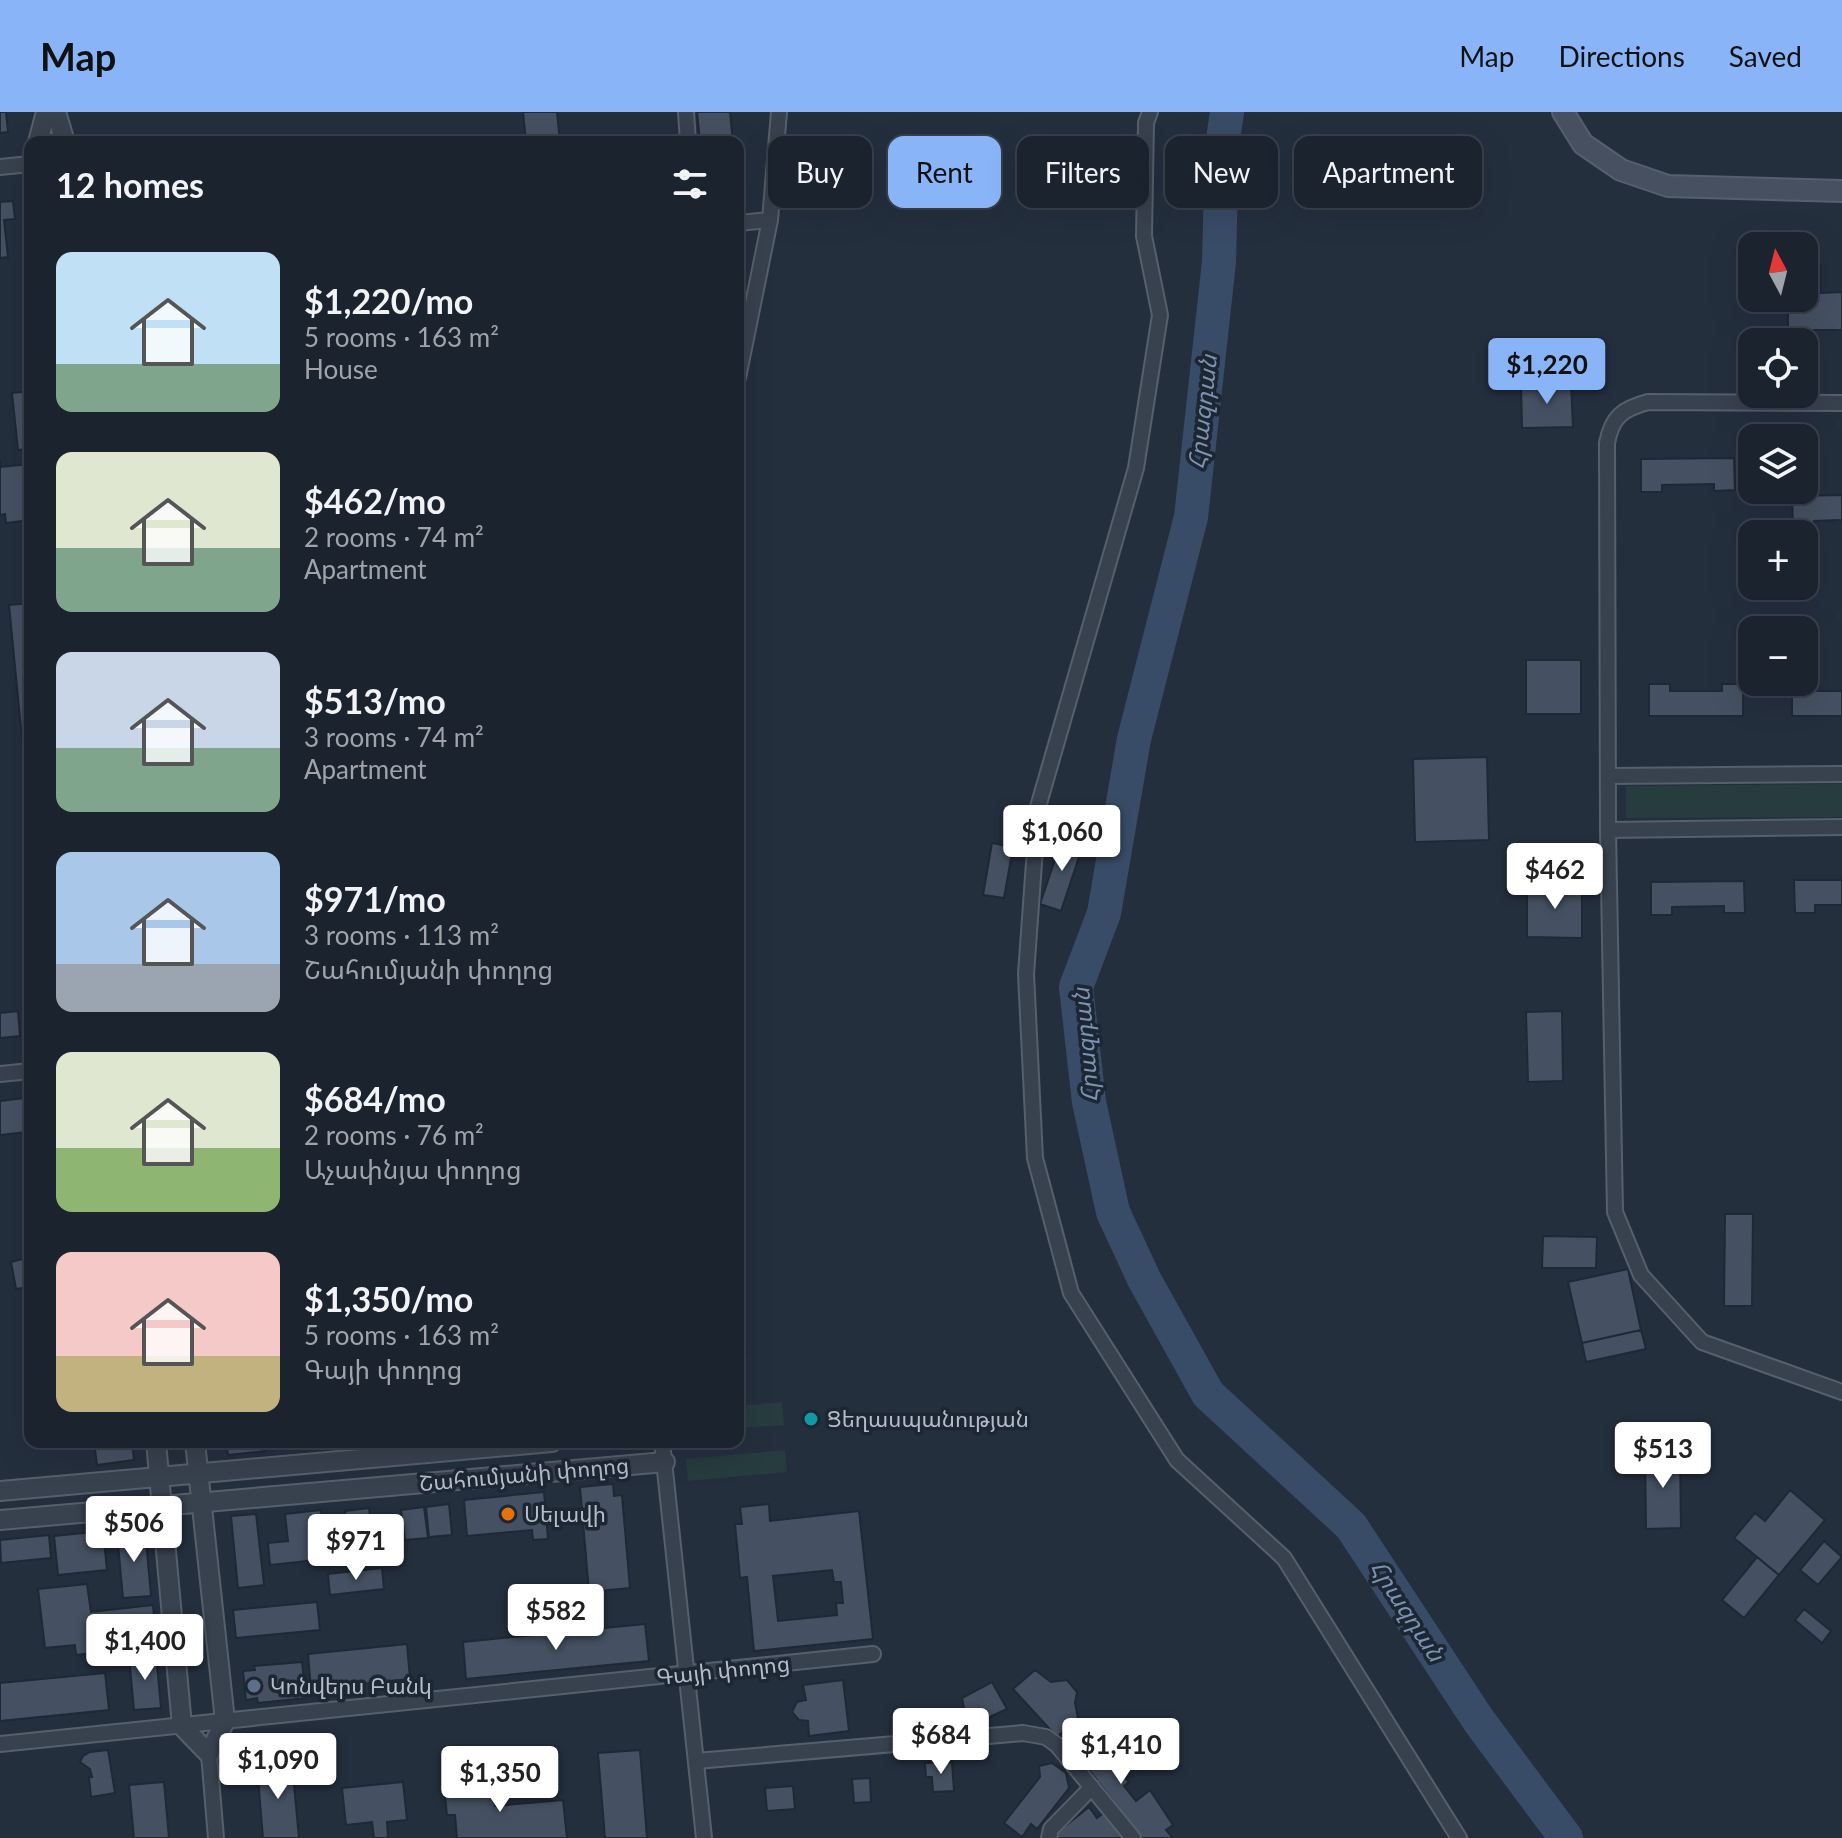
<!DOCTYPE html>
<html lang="en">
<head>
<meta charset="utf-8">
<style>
	:root { --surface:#1b232e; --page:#282f3a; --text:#f1f3f6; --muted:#a0a4aa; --line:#39404a; --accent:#8ab4f8 }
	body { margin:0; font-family:Lato,"Noto Sans Armenian",sans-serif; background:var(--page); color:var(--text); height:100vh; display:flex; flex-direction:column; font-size:30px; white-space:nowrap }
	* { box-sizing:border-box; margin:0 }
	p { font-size:26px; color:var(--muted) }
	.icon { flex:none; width:44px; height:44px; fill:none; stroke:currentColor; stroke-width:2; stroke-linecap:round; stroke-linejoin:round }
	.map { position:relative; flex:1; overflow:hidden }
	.details { position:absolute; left:24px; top:24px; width:720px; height:1312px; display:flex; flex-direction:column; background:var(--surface); border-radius:16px; box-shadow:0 8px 32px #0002,0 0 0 2px var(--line) }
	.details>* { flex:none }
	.guide { position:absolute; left:768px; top:24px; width:760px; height:72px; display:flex; gap:16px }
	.needle { width:52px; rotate:353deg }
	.buttons { position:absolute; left:1738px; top:120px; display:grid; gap:16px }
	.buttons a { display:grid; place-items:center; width:80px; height:80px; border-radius:16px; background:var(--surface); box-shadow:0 8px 32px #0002,0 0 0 2px var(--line); font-size:40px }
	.price { position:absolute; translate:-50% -68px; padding:0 18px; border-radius:8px; background:#fff; color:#222; font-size:26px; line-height:52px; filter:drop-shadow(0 2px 4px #0008) }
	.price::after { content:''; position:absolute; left:50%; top:48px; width:24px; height:18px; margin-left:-12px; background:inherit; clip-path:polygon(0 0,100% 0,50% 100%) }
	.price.active { background:var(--accent); color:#111 }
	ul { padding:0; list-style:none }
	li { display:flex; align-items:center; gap:24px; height:200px; padding:0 32px }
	li span { display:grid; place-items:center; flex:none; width:224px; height:160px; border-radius:16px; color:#555 }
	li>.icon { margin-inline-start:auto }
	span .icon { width:96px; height:96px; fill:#fffc; stroke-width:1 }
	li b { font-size:34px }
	h2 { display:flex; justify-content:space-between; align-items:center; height:96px; padding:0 32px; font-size:34px }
	.chip { padding:0 28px; border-radius:16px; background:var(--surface); box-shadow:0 8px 32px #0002,0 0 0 2px var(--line); font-size:28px; line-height:72px }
	.chip.active { background:var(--accent); color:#111 }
	header { display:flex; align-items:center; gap:48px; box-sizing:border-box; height:112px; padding:0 40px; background:var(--accent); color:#111 }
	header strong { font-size:38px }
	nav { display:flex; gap:44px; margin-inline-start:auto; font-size:28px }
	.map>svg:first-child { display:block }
	.green { fill:#263c3f }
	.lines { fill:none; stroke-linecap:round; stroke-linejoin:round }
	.river { stroke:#394c67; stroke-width:34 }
	.building { fill:#455162; stroke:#1f2835; stroke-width:2; fill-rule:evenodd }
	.minor-casing { stroke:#565f6c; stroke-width:18 }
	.tertiary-casing { stroke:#565f6c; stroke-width:22 }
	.secondary-casing { stroke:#565f6c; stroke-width:24 }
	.minor { stroke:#38414e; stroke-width:14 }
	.tertiary { stroke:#38414e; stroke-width:18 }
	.secondary { stroke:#465061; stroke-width:20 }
	.culture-dot { fill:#0f9aa8; stroke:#1d2633; stroke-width:3 }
	.food-dot { fill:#e8710a; stroke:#1d2633; stroke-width:3 }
	.service-dot { fill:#5c6f8a; stroke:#1d2633; stroke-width:3 }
	.labels { text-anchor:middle; stroke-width:7; stroke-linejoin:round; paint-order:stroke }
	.poi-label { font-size:22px; fill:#b4bcc9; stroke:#1d2633; text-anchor:start }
	.street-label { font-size:22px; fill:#b4bcc9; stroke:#1d2633 }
	.water-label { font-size:24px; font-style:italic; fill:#7c92b1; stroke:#1d2633 }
</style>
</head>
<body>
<header>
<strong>Map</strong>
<nav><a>Map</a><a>Directions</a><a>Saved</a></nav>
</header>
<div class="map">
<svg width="1842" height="1726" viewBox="0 0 1842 1726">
	<rect width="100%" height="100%" fill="#242f3e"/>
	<path class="green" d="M1842,672V705L1626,706V674Z
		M782,1290L784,1313L738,1316V1294Z
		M785,1338L787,1360L688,1369L686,1347Z"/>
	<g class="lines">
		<path class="river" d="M1227,0L1222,34L1219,150L1191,405L1134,627L1104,801L1076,875L1089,990L1113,1100L1144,1167L1208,1282L1351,1414L1479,1609L1566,1726"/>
	</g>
	<path class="building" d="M0,0H6L8,20L0,21Z
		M523,0H557L560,30H526Z
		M697,0H730L733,30H700Z
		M410,26L411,30H348Z
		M13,89L15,107L4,108L8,145L0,146V90Z
		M1804,153H1821V181L1842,180V218H1788V186H1804Z
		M1571,272L1573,315L1522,316L1521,273Z
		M30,279V337L18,338L12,281Z
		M1734,346L1735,378L1714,379V372L1662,373V380H1641V347Z
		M0,347L1,355L30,352V408L6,411L5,402L0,403Z
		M1842,383V408L1814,409V416H1793L1792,384Z
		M30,491V636L23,637L9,493Z
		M1526,548H1581V602H1526Z
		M1649,572H1670V579H1722V572H1743V604H1649Z
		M1792,572H1812V579H1842V604H1792Z
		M1487,645L1489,728L1415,730L1413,647Z
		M26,678H30V718Z
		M1063,724L1084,730L1061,799L1040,792Z
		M992,731L1013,735L1004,786L983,783Z
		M1794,768H1842V793H1815V801H1795Z
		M1744,769L1745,801H1724V794L1672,795V803H1651V770Z
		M1527,772H1582V826L1527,825Z
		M18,899L20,924L0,926V901Z
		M1562,899L1563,969L1528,970L1526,900Z
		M24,986L27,1020L0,1023V989Z
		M1725,1102H1753L1752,1194H1724Z
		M1543,1124L1597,1125L1596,1156H1542Z
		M30,1145V1175L16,1177L11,1150Z
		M1628,1157L1641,1218L1582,1231L1568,1170Z
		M1641,1218L1646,1237L1586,1250L1582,1231Z
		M738,1223H743L746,1242L740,1243L738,1246Z
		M94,1330H132L134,1348L97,1353Z
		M226,1330H264L265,1339L228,1343Z
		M348,1330H390L391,1333L349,1336Z
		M1680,1338L1681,1416L1646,1417L1645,1339Z
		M613,1372L614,1384L622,1383L630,1476L589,1480L580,1375Z
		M1790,1378L1825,1408L1779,1463L1734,1426L1755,1401L1765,1409Z
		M544,1380L548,1427L533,1428L532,1418L467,1424L464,1388Z
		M449,1392L452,1423L429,1425L426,1395Z
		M769,1392L770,1409L859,1399L873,1527L754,1539L747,1465L740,1466L735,1412H742L740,1395ZM832,1458L834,1470H841L843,1491H836L837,1503L778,1509L773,1464Z
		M424,1395L428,1426L405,1428L401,1398Z
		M369,1396L375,1439L351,1442L345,1399Z
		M321,1398L326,1447L270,1453L268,1431L288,1429L285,1402Z
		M256,1402L264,1473L238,1476L231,1404Z
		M145,1418L151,1484L123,1486L117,1421Z
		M103,1419L107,1458L58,1463L54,1424Z
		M49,1423L51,1446L1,1451L0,1428Z
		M1824,1429L1842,1445L1818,1473L1800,1458Z
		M1757,1445L1779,1463L1744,1506L1722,1488Z
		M382,1456L384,1477L330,1483L328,1462Z
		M87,1472L91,1500L153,1493L157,1534L76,1543L75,1533L45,1536L38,1477Z
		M317,1490L320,1518L236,1526L233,1498Z
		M1804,1497L1831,1519L1822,1531L1795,1508Z
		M645,1512L649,1549L466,1567L463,1530Z
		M407,1532L410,1567L311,1577L308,1542Z
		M156,1542L161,1596L134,1598L129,1544Z
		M302,1550L306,1586L258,1591L257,1586L246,1588L243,1559L255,1558L254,1554Z
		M1035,1558L1051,1570L1067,1568L1077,1580L1075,1591L1078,1606L1057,1625L1013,1577Z
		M105,1561L109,1598L0,1609V1571Z
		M843,1568L849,1619L809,1624L808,1609L799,1608L792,1600L797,1590L806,1588L803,1573Z
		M992,1570L1007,1597L968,1615L962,1586Z
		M1081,1613L1089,1622L1095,1618L1102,1628L1094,1634L1111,1655L1130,1641L1138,1652L1123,1663L1129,1670L1124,1674L1136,1689L1150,1678L1173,1713L1166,1718L1173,1726H1142L1064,1626Z
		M108,1638L115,1681L91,1685L89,1665H92L90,1657L80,1650L83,1644L90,1640Z
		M640,1638L647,1726H605L598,1641Z
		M952,1650L954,1679L933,1680L932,1665H926L925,1651Z
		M292,1651L299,1726H263L257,1654Z
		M1052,1651L1066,1661L1069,1676L1037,1717L1031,1712L1022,1725L1004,1711L1040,1665L1039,1654Z
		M481,1663L483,1680L494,1679L495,1694L563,1688L567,1726H457L455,1703H447L443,1666Z
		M870,1666L871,1690L854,1691L852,1667Z
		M164,1670L169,1726H134L129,1673Z
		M403,1670L407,1708L387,1710L388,1726H374L372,1710L346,1713L342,1676Z
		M793,1674L795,1697L767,1699L765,1676Z
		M1089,1695L1097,1706L1105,1700L1126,1726H1056L1054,1723Z"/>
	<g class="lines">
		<g class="minor-casing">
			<path id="minor" d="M686,0L688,30
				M1150,0L1146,11L1144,124L1160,203L1136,356L1038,695L1026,862L1035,1046L1071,1181L1177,1348L1284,1446L1459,1726
				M0,55L30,52
				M738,111L770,108
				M738,266L770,108L779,0
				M1842,291L1648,290C1622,297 1612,305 1607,331L1608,718L1615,1100L1641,1163L1702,1230L1842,1280
				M1608,664L1842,662
				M1608,718L1842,715
				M0,962L30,959
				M662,1330L704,1726
				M0,1632L873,1542
				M209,1642L216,1726
				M696,1649L1023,1621L1046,1625L1057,1633L1133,1726
				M1049,1726L1051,1717L1092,1675"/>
		</g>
		<g class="tertiary-casing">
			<path id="tertiary" d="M56,0L65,30
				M38,30L46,0
				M156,1330L182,1614L209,1642L225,1609L195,1330
				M0,1379L552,1330
				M0,1408L665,1350"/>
		</g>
		<g class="secondary-casing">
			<path id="secondary" d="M1563,0L1583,32L1621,58L1668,74L1842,79"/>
		</g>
		<use href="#minor" class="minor"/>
		<use href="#tertiary" class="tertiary"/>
		<use href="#secondary" class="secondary"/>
	</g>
	<circle class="culture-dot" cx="811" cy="1307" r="8"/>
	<circle class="food-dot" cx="508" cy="1402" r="8"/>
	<circle class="service-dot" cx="254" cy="1574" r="8"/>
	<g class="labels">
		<g class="poi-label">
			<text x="827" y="1315">Ցեղասպանության</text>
			<text x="524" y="1410">Սելավի</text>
			<text x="270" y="1582">Կոնվերս Բանկ</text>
		</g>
		<g class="street-label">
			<text transform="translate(524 1362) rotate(-5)" y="8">Շահումյանի փողոց</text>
			<text transform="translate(723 1558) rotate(-6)" y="8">Գայի փողոց</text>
		</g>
		<g class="water-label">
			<text transform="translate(1203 300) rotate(-84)" y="8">Հրազդան</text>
			<text transform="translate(1086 933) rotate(-95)" y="8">Հրազդան</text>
			<text transform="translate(1407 1499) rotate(57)" y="8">Հրազդան</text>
		</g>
	</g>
</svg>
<div class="buttons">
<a><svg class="needle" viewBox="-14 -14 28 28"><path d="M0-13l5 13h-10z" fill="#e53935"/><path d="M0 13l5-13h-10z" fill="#a0a4aa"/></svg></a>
<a><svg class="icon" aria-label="locate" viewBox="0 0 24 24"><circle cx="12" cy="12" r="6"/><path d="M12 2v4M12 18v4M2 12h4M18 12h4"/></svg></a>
<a><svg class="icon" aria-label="layers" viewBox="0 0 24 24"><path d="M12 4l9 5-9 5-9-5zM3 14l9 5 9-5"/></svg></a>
<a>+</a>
<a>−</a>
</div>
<b class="price active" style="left:1547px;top:294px">$1,220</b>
<b class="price" style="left:1062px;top:761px">$1,060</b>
<b class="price" style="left:1555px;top:799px">$462</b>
<b class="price" style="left:1663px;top:1378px">$513</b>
<b class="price" style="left:134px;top:1452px">$506</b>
<b class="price" style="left:356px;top:1470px">$971</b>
<b class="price" style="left:556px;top:1540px">$582</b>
<b class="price" style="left:145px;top:1570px">$1,400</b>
<b class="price" style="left:941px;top:1664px">$684</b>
<b class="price" style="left:1121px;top:1674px">$1,410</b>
<b class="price" style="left:278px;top:1689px">$1,090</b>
<b class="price" style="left:500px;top:1702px">$1,350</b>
<div class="guide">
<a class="chip">Buy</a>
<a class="chip active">Rent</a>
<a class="chip">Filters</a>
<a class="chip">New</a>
<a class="chip">Apartment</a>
</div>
<section class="details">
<h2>12 homes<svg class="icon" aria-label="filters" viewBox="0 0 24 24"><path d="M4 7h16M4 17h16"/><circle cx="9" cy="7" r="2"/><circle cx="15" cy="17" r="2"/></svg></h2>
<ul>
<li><span style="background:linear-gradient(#bfe0f5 70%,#7fa58c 0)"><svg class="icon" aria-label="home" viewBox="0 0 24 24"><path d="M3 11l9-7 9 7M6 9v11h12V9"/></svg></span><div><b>$1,220/mo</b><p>5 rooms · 163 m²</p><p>House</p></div></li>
<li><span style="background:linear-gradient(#dfe7d0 60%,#7fa58c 0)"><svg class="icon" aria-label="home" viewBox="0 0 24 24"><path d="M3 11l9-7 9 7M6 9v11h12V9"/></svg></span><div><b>$462/mo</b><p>2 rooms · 74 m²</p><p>Apartment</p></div></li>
<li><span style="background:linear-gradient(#c9d6e8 60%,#7fa58c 0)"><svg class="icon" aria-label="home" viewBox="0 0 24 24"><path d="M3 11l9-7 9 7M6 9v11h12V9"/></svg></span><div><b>$513/mo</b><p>3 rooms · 74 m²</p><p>Apartment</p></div></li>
<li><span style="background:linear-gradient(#a9c7e8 70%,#9aa5b1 0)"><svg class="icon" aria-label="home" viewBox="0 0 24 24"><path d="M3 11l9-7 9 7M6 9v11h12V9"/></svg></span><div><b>$971/mo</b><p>3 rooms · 113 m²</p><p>Շահումյանի փողոց</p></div></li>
<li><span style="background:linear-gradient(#dfe7d0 60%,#8fb573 0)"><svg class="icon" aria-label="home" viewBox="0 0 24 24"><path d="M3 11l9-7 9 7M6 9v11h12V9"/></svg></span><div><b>$684/mo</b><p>2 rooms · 76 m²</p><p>Աչափնյա փողոց</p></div></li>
<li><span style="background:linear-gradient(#f6c9c9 65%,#c2b280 0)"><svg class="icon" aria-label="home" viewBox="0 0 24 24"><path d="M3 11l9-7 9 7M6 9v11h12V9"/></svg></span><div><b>$1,350/mo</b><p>5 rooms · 163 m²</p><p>Գայի փողոց</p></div></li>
</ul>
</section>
</div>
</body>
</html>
